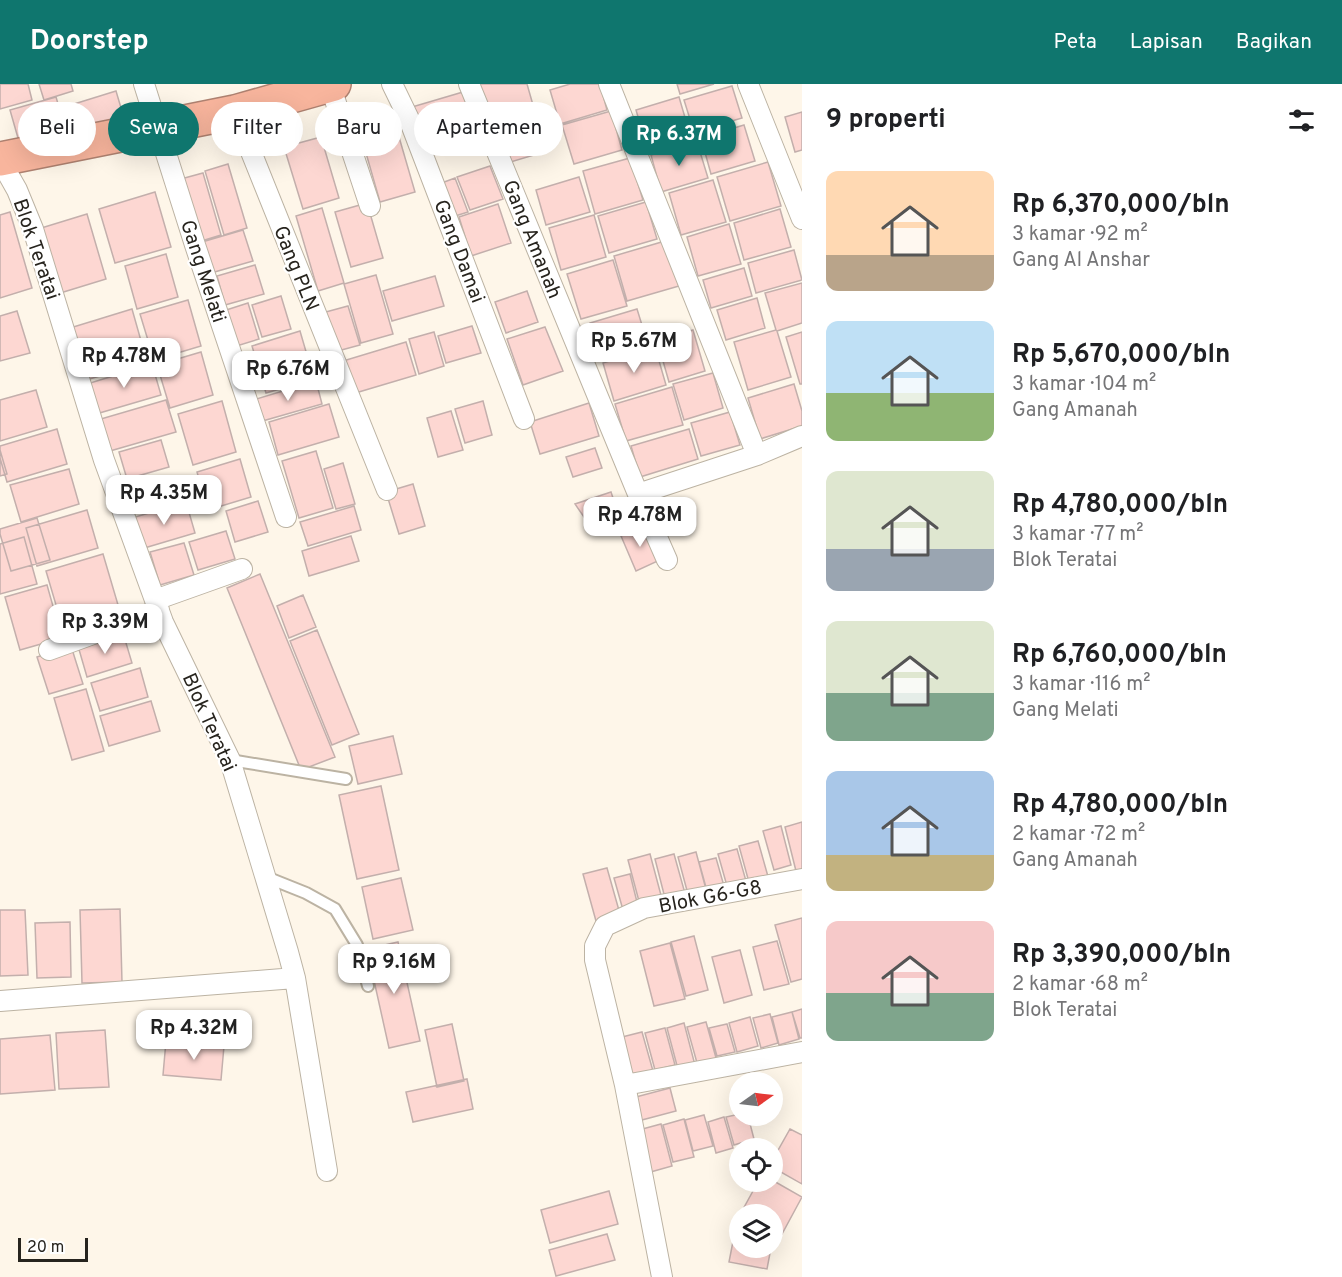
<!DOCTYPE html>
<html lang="id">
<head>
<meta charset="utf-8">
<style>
	:root { --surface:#fff; --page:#f2f2f2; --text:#202124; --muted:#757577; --accent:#0f766e }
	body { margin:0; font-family:Overpass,sans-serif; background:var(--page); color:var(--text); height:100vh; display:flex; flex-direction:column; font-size:22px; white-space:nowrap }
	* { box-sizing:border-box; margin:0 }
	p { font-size:20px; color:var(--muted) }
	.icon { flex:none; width:33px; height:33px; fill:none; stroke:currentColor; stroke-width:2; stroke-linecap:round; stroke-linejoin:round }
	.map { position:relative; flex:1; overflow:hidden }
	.details { display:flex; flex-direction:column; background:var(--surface); width:540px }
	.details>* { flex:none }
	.hud { position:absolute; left:18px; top:18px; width:570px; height:54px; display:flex; gap:12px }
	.needle { width:39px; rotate:76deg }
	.tools { position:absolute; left:729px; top:988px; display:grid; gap:12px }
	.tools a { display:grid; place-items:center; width:54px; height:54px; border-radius:50%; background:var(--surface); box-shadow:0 6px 24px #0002; font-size:30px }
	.scale { position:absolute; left:18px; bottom:15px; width:70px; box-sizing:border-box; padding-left:6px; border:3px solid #27241e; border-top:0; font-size:16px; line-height:21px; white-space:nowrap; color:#27241e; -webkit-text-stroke:4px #fff; paint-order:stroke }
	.price { position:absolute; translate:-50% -51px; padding:0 14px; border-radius:12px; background:#fff; color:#222; font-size:20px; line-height:39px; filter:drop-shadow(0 2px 3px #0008) }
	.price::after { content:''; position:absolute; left:50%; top:36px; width:18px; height:14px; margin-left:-9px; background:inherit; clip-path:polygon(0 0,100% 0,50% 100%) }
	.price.current { background:var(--accent); color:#fff }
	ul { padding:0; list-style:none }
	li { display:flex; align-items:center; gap:18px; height:150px; padding:0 24px }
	li span { display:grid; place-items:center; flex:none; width:168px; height:120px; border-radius:12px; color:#555 }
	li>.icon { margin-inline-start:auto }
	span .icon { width:72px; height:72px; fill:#fffc; stroke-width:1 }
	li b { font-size:26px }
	h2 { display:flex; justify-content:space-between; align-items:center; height:72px; padding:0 24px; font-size:26px }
	.pill { padding:0 21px; border-radius:27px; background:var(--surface); box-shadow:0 6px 24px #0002; font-size:21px; line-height:54px }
	.pill.current { background:var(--accent); color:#fff }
	header { display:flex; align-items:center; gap:36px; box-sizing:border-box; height:84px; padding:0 30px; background:var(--accent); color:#fff }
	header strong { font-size:28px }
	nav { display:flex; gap:33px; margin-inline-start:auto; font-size:21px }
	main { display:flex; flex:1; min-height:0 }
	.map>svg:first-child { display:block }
	.building { fill:#fdd7d2; stroke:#c3afac; stroke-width:1.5 }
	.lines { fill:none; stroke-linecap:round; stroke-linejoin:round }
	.lane-casing { stroke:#bcb3a3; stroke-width:14 }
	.street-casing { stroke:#bcb3a3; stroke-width:22 }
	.highway-casing { stroke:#af8271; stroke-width:36 }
	.lane { stroke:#fff; stroke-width:10 }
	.street { stroke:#fff; stroke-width:20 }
	.highway { stroke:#f8b59d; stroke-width:33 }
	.labels { text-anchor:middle; stroke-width:4.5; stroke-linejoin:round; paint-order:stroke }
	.street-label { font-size:20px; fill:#27241e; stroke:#fff }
</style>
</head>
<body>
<header>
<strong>Doorstep</strong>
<nav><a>Peta</a><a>Lapisan</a><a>Bagikan</a></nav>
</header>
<main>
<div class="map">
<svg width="802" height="1193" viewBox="0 0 802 1193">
	<rect width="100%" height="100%" fill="#fef6e9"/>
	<path class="building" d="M0,0H28L32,16L0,25Z
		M39,0H71L73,7L44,16Z
		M476,0H527L533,21L486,35Z
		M570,0H600L607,26L560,40L550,6Z
		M677,0H714L680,10Z
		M732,2L742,34L694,48L684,16Z
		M116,7L124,34L82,46L74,20Z
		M463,8L478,58L426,73L412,23Z
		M56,13L66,47L20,61L10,26Z
		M679,13L691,54L648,67L636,26Z
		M611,27L622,66L574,80L562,41Z
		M532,28L544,68L504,80L492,39Z
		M802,28V66L795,68L785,33Z
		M744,41L755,77L711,90L701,54Z
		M321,53L339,114L303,125L284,63Z
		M399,53L415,108L380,118L364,62Z
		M697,58L708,94L661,108L651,71Z
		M630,74L643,116L595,130L583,87Z
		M768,78L781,122L730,137L717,93Z
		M228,80L247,144L224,151L205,87Z
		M490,82L503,115L470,126L457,93Z
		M203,89L221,151L195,159L177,96Z
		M579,93L590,128L546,141L536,106Z
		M455,94L468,128L452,133L439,100Z
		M713,96L726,138L681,151L669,109Z
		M155,108L171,163L115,179L99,125Z
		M646,118L657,155L609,169L598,132Z
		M367,119L383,174L351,183L335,128Z
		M498,120L511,159L471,172L459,133Z
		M322,124L344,199L318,207L296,132Z
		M780,125L791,163L744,176L734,139Z
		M10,128L32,204L0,214V131Z
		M87,130L106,195L57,210L38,145Z
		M594,131L606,173L561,186L549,144Z
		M729,140L741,180L698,192L687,153Z
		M243,146L253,177L211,189L202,158Z
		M665,157L679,202L627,217L614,172Z
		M794,166L802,196L756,209L748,179Z
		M166,170L178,213L137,225L125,182Z
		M613,176L627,222L581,235L567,190Z
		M255,181L264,210L225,221L217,192Z
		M744,184L752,212L711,224L703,196Z
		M376,191L393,250L361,259L344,200Z
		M435,192L444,222L392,237L383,207Z
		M802,199V239L777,247L791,293L748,306L734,258L776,246L765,209Z
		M527,207L538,238L506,249L495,218Z
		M281,212L291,245L262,253L252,221Z
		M757,214L765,244L726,256L717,226Z
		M188,216L201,262L154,276L140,230Z
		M248,219L259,255L230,264L220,228Z
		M348,222L360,261L334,268L322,229Z
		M132,225L147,278L86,296L70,244Z
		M637,225L646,254L598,268L590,239Z
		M17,227L30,269L0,277V232Z
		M472,242L481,269L446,279L438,252Z
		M545,243L563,287L523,301L507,255Z
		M693,246L705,287L669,298L657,256Z
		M300,247L314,295L266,309L252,262Z
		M434,248L444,282L419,290L409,255Z
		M802,248V300H800L786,253Z
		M406,258L416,291L352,310L343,277Z
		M655,263L666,301L614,317L603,279Z
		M201,268L213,311L170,324L157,281Z
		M152,280L161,311L96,330L87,300Z
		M713,289L723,324L684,336L673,300Z
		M316,297L322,320L259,338L253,316Z
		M794,300L802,327V342L760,355L748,314Z
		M672,303L683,341L626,357L615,320Z
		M36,306L47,343L0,357V316Z
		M166,316L176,348L103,369L94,337Z
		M222,317L236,368L193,381L178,330Z
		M483,317L492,351L465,359L455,325Z
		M589,319L599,352L540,370L530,338Z
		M329,320L339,353L278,371L269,338Z
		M451,327L463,366L438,373L427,334Z
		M730,328L740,361L701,372L691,339Z
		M57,345L67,380L7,398L0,374V362Z
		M689,345L698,375L640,393L631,362Z
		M161,356L169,383L127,395L119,368Z
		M595,364L602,384L573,393L566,373Z
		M0,366L7,390L0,392Z
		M316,367L333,424L299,434L282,377Z
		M240,375L251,413L208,426L197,388Z
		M343,379L355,420L336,425L324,385Z
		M69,385L79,420L21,438L10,401Z
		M413,400L425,442L399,450L386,408Z
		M611,408L619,432L595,449L575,420Z
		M258,417L268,448L235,458L226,427Z
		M186,418L195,449L141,465L132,434Z
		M354,422L361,446L308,462L300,438Z
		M87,426L98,464L37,482L26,444Z
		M37,434L50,476L11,487L0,450V445Z
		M645,442L660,476L636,487L621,452Z
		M226,447L235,475L198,486L189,458Z
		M351,452L359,477L309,492L302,467Z
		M24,453L37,500L0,510V460Z
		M184,459L194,491L160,501L150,468Z
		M103,470L121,531L64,548L46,487Z
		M260,490L335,673L301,686L227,504Z
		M47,501L62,554L20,566L5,513Z
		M303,511L316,543L289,554L277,522Z
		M317,546L359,650L332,661L290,557Z
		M123,549L132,579L87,593L78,562Z
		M71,562L83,600L49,610L37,573Z
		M140,584L148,613L100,627L91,599Z
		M86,605L104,667L72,676L54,614Z
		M151,617L160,647L109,662L100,632Z
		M393,652L402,690L358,700L349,662Z
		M381,702L399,786L357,795L339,711Z
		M802,738V790L797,791L785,743Z
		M781,742L791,781L774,786L763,747Z
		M758,757L769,796L750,802L739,762Z
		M737,765L746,797L727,802L718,770Z
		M696,768L707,809L689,814L678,773Z
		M650,770L662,815L640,821L628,776Z
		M674,770L686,813L666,818L655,775Z
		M716,774L724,802L707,807L699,778Z
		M607,784L620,830L596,837L583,790Z
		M630,790L638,822L623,826L614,794Z
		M401,794L413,846L373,855L362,803Z
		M120,825L122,898L82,899L80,826Z
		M0,826H25L28,891L0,892Z
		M802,834V895L791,898L775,841Z
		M70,838L71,893L37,894L35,839Z
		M694,852L708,906L686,912L671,858Z
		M777,857L789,900L764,906L753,863Z
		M398,858L420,957L389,964L367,865Z
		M670,859L685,915L654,922L640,867Z
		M740,866L752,911L724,919L712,873Z
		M802,925V954H800L792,928Z
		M792,928L799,955L779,961L772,933Z
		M770,930L778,959L761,964L753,934Z
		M750,933L758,962L737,968L729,939Z
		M706,938L718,981L699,986L687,943Z
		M684,939L696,985L679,989L667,944Z
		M452,940L464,997L437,1003L425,946Z
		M727,940L735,968L717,972L709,944Z
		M665,944L675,981L655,986L645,949Z
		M105,946L109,1003L59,1005L56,949Z
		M642,948L653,987L628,993L618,954Z
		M50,951L55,1006L0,1010V955Z
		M166,957L224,962L221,996L163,991Z
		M467,995L473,1025L413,1038L406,1008Z
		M670,1004L676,1027L638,1037L632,1014Z
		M740,1030V1032H748L754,1055L734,1061L726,1033Z
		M704,1031L713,1062L693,1067L685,1036Z
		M724,1033L733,1064L716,1069L708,1038Z
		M684,1035L694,1073L673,1078L663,1041Z
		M661,1040L672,1082L647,1089L635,1047Z
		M790,1045L802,1051V1100L772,1083V1077Z
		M772,1096L802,1113L782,1150L772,1145V1131H748L742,1127L758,1098H772Z
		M609,1107L618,1140L550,1159L541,1126Z
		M736,1142L740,1143V1164H771L767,1185L729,1178Z
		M607,1150L615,1176L556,1192L549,1166Z"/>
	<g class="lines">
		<g class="lane-casing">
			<path id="lane" d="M230,676L346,695
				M266,793L306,809L335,825L357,861L368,902"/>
		</g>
		<g class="street-casing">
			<path id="street" d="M144,0L195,161L286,433
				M392,0L409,35L524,335
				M469,0L638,410L667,476
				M609,0L757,371
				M748,0L802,135
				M330,1L370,122
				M235,28L387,406
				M0,76L17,106L33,145L104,376L163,538L230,676L288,868L295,894L0,917
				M638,410L757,371L802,352
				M155,516L242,485
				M49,566L159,526
				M295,894L327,1087
				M625,1001L802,968
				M662,1193L625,1001L595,876V862L605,842L644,824L802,795"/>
		</g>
		<g class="highway-casing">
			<path id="highway" d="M0,75L235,28L334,0"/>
		</g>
		<use href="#lane" class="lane"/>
		<use href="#street" class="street"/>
		<use href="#highway" class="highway"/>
	</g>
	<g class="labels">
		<g class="street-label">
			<text transform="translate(533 155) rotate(68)" y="7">Gang Amanah</text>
			<text transform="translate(37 165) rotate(71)" y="7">Blok Teratai</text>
			<text transform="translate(460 167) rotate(69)" y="7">Gang Damai</text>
			<text transform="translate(297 184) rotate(68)" y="7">Gang PLN</text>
			<text transform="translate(204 187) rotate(72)" y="7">Gang Melati</text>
			<text transform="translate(210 638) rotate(66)" y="7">Blok Teratai</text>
			<text transform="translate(710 812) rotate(-11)" y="7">Blok G6-G8</text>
		</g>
	</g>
</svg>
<div class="tools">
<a><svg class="needle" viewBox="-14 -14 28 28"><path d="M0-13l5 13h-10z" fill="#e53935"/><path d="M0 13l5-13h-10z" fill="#757577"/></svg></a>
<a><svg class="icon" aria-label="locate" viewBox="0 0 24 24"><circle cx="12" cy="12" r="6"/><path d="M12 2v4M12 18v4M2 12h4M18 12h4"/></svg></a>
<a><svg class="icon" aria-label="layers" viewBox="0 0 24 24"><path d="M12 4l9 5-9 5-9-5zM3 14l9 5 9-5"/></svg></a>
</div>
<div class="scale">20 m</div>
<b class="price current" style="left:679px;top:83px">Rp 6.37M</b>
<b class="price" style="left:634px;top:290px">Rp 5.67M</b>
<b class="price" style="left:124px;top:305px">Rp 4.78M</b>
<b class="price" style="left:288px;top:318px">Rp 6.76M</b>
<b class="price" style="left:164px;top:442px">Rp 4.35M</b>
<b class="price" style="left:640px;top:464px">Rp 4.78M</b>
<b class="price" style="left:105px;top:571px">Rp 3.39M</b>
<b class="price" style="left:394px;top:911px">Rp 9.16M</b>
<b class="price" style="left:194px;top:977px">Rp 4.32M</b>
<div class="hud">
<a class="pill">Beli</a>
<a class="pill current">Sewa</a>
<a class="pill">Filter</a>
<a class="pill">Baru</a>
<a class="pill">Apartemen</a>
</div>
</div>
<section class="details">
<h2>9 properti<svg class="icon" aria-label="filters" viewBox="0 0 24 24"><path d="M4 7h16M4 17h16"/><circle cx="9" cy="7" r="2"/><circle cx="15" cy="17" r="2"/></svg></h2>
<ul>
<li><span style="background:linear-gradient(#ffd9b3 70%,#b9a48a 0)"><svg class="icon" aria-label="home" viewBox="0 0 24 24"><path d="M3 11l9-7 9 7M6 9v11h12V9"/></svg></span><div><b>Rp 6,370,000/bln</b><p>3 kamar · 92 m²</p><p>Gang Al Anshar</p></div></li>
<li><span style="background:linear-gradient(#bfe0f5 60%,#8fb573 0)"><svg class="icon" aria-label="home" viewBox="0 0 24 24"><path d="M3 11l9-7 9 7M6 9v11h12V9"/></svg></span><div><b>Rp 5,670,000/bln</b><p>3 kamar · 104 m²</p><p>Gang Amanah</p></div></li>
<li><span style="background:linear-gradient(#dfe7d0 65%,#9aa5b1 0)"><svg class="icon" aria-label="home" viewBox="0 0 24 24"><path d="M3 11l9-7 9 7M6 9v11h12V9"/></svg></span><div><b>Rp 4,780,000/bln</b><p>3 kamar · 77 m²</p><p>Blok Teratai</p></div></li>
<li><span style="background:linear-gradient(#dfe7d0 60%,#7fa58c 0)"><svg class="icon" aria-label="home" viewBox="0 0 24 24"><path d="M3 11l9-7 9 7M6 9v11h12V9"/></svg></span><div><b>Rp 6,760,000/bln</b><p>3 kamar · 116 m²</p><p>Gang Melati</p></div></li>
<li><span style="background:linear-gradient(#a9c7e8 70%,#c2b280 0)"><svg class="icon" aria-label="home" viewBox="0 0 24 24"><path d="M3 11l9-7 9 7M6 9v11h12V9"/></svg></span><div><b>Rp 4,780,000/bln</b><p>2 kamar · 72 m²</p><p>Gang Amanah</p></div></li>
<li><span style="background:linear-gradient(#f6c9c9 60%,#7fa58c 0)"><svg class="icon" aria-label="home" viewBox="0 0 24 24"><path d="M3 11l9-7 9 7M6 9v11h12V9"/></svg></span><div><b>Rp 3,390,000/bln</b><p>2 kamar · 68 m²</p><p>Blok Teratai</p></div></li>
</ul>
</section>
</main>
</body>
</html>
